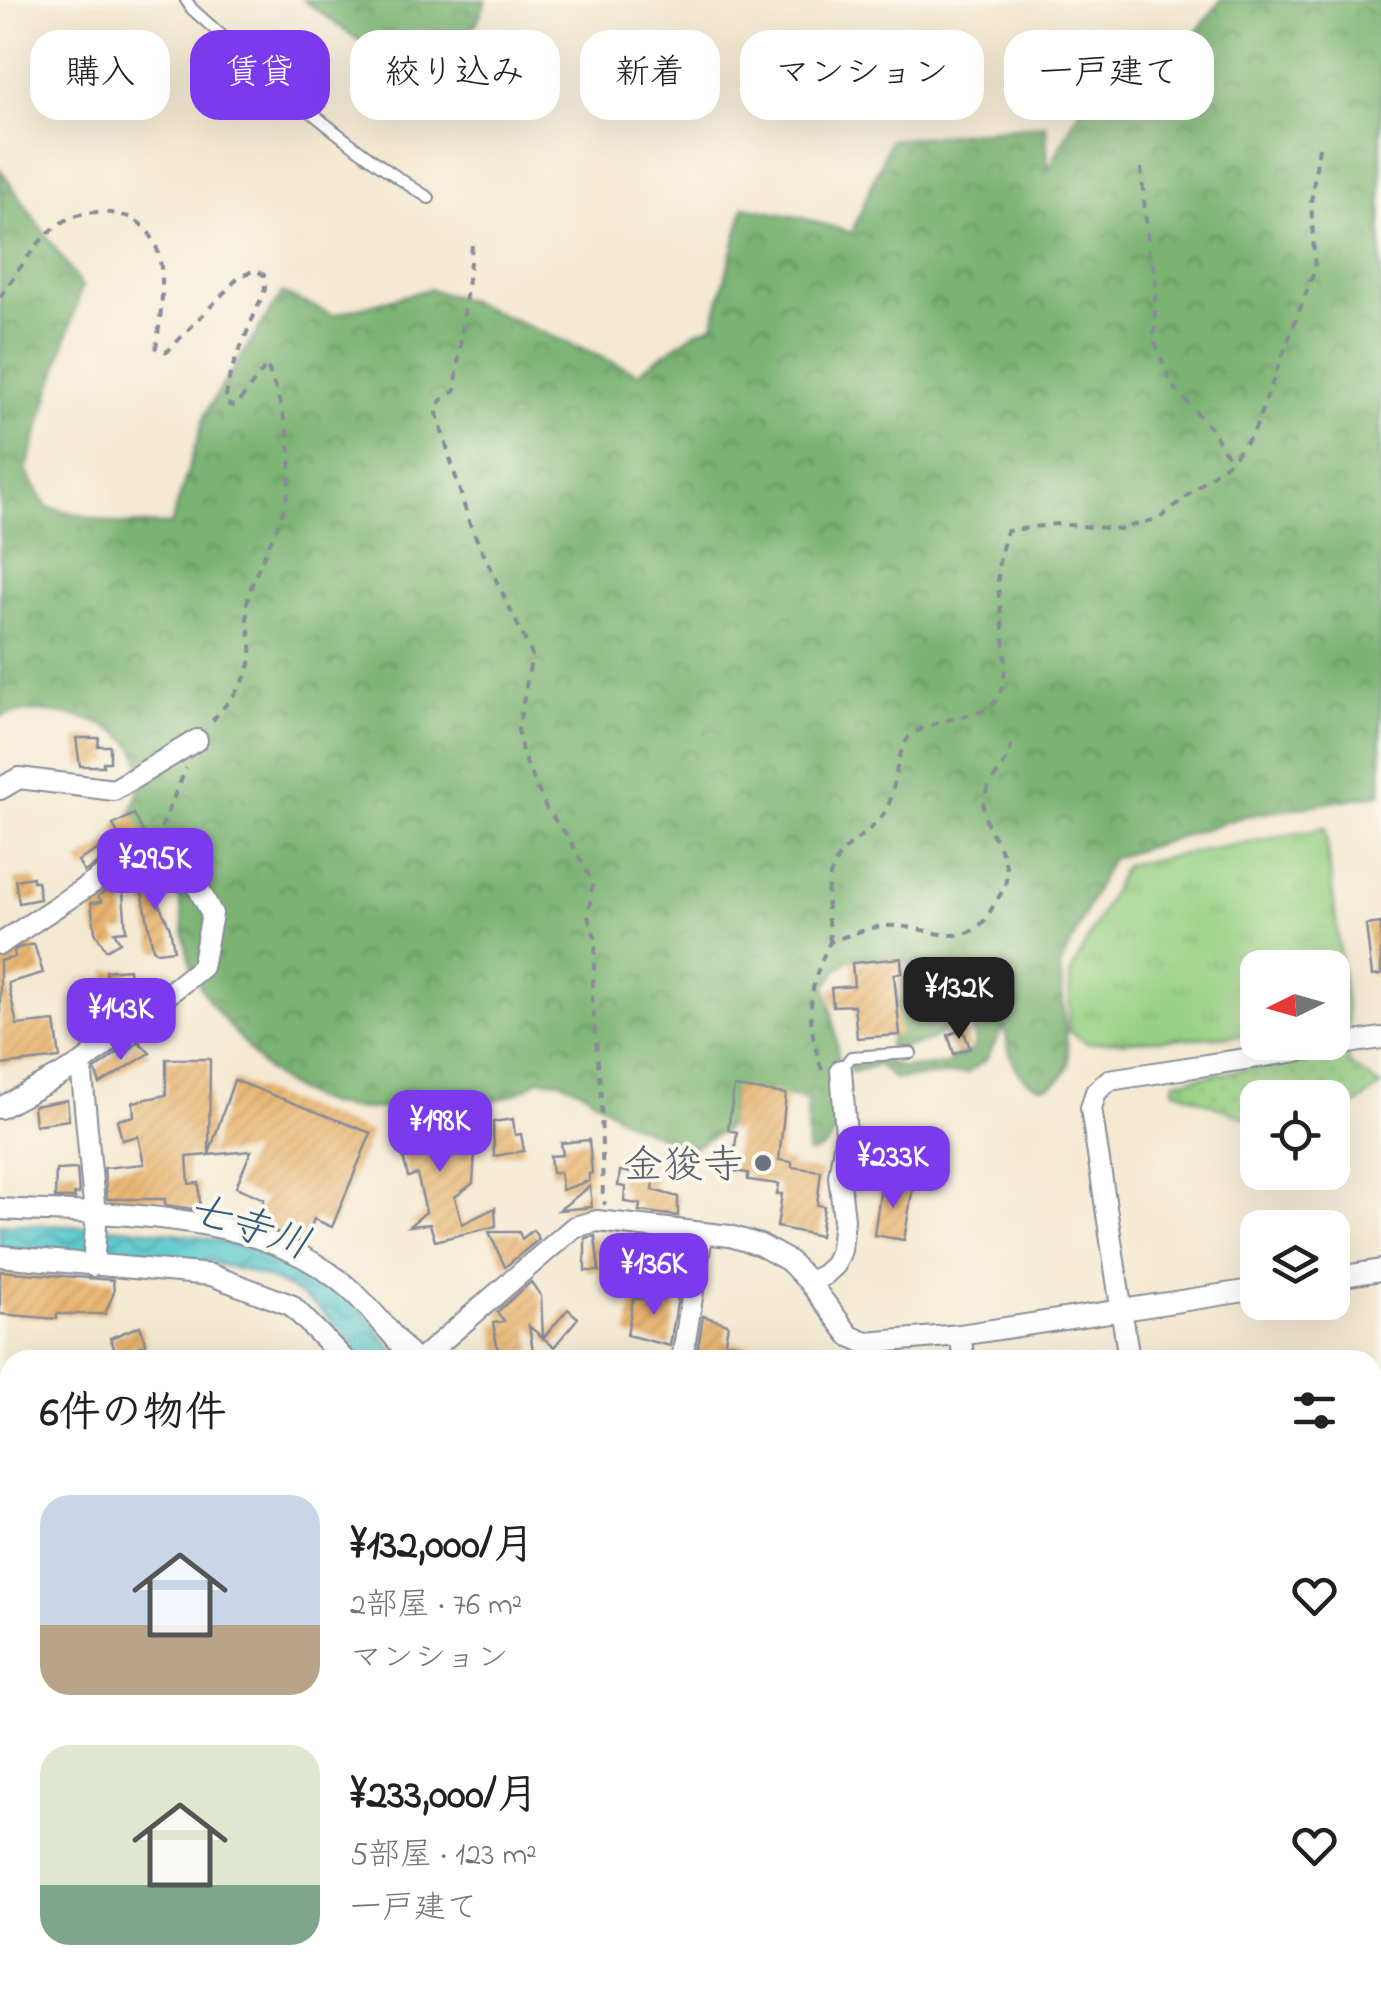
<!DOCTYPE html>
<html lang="ja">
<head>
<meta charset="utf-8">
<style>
	:root { --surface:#fff; --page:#f6f6f6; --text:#202124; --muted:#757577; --accent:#7c3aed }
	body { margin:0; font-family:"Indie Flower","Klee One",sans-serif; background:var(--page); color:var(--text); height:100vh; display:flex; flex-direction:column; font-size:38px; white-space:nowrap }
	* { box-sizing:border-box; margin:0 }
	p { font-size:32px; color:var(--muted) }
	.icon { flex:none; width:55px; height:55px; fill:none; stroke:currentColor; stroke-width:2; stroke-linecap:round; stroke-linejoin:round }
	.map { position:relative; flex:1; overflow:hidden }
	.panel { position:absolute; left:0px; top:1350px; width:1382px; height:640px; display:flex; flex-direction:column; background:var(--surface); border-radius:30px 30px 0 0; box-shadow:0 10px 40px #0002 }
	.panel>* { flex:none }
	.top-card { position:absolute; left:30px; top:30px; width:1322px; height:90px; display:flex; gap:20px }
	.needle { width:65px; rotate:265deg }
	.buttons { position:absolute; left:1240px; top:950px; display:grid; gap:20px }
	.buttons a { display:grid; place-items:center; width:110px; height:110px; border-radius:20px; background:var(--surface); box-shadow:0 10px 40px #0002; font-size:50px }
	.price { position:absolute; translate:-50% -85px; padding:0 22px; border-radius:20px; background:var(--accent); color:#fff; font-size:32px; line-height:65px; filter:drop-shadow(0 2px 5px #0008) }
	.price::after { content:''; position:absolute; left:50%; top:60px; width:30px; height:22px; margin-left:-15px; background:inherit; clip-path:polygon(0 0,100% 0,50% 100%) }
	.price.current { background:#222; color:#fff }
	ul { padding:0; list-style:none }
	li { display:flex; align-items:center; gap:30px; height:250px; padding:0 40px }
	li span { display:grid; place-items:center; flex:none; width:280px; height:200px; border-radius:30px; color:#555 }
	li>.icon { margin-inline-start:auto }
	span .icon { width:120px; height:120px; fill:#fffc; stroke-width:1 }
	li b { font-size:42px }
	h2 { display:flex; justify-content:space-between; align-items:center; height:120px; padding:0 40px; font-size:42px }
	.chip { padding:0 35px; border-radius:30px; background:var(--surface); box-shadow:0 10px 40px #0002; font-size:35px; line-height:90px }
	.chip.current { background:var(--accent); color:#fff }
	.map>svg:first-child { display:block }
	.grass { fill:url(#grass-dots); stroke:#5a8071; stroke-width:2.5 }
	.forest { fill:url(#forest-crowns); stroke:#4a7168; stroke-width:2.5 }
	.park { fill:url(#park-tufts); stroke:#5a8071; stroke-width:2.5 }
	.water { fill:url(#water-waves); stroke:#3b7c96; stroke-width:2.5 }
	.building { fill:url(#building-hatch) }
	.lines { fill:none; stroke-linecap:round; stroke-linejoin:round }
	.service-casing { stroke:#888c98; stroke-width:14 }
	.minor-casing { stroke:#888c98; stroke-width:24 }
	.tertiary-casing { stroke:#888c98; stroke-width:29 }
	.path { stroke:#888c98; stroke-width:4; stroke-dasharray:8 8; stroke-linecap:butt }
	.service { stroke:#fff; stroke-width:10 }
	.minor { stroke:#fff; stroke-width:20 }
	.tertiary { stroke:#fff; stroke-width:25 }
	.worship-dot { fill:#6b7280; stroke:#fbf7ec; stroke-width:4 }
	.labels { text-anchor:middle; stroke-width:8; stroke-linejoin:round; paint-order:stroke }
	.worship-label { font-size:40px; fill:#5b616d; stroke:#fbf7ec; text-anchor:end }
	.water-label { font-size:42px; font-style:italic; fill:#2e5d80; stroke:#fbf7ec }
</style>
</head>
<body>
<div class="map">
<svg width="1381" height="1990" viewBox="0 0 1381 1990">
	<defs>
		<pattern id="grass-dots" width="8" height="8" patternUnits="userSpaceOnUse" patternTransform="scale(2.5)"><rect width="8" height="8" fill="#98d184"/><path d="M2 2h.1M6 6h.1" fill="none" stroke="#82b474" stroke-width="1.8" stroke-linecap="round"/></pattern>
		<pattern id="forest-crowns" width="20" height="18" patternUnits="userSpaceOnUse" patternTransform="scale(2.5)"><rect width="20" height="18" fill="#7ab372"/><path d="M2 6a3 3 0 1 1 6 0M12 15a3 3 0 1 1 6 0" fill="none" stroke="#639261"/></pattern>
		<pattern id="park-tufts" width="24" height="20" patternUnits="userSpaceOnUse" patternTransform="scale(2.5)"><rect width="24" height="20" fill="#98d184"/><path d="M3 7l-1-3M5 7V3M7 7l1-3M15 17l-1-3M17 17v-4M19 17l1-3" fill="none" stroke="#82b474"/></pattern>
		<pattern id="water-waves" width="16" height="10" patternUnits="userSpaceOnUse" patternTransform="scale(2.5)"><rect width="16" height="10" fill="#5bc9ce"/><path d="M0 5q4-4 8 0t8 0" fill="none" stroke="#4aa4aa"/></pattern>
		<pattern id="building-hatch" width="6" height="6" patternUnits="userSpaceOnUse" patternTransform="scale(2.5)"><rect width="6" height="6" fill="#e9b46d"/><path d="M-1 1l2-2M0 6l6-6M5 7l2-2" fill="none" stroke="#c79b61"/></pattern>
	</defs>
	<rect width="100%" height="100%" fill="#fbf7ec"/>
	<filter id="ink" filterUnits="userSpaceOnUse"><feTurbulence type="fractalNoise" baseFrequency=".01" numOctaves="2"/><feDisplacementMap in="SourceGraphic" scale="20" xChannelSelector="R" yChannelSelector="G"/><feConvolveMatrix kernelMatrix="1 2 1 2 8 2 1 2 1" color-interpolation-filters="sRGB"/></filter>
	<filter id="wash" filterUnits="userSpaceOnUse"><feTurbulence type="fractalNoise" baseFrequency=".0048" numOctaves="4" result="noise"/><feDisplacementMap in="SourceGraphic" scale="40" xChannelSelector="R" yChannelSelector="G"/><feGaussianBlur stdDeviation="2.25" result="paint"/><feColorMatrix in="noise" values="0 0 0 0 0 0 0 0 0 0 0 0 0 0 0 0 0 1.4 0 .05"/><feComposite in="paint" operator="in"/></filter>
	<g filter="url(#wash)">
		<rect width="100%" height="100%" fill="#f4e9d1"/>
		<path class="grass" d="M1347,1053L1350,1065L1381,1086L1333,1122L1332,1098H1258L1257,1123L1174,1089L1175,1081Z"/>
		<path class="forest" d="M303,0H486L477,22L443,56L424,61L382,57Z
			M1221,0H1381V794L1245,816L1110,859L1060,967L1069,1064C1059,1088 1039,1096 1020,1073C1010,1061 1007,1041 1004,1026L986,1060L967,1073L894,1079L878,1065L852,1072L849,1068L854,1061L878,1058L902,1068L948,1064L951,1058L972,1051L976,1041L973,1033L979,1019L976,1006L932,1000L930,1006L917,1014L923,1022H930L931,1016L940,1014L946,1020V1028C930,1048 911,1042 892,1050L888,1045L893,1033L887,1003L903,999V982C921,971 939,974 958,978C973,981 983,972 996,981L984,973L941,971L882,957L849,959L837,970L826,986C835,1021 848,1103 833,1136C828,1147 819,1151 808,1154L807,1099L734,1088L729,1122L723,1132C706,1137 699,1146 684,1151L677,1143L627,1122L583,1091L561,1081L539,1079C499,1111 468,1098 423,1104C359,1114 311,1112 261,1064C252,1056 246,1044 237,1035C217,1012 197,989 189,959C180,926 184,893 169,862L133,850L125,835C131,809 150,779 136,751C120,717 31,703 0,717V169L82,287L26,471L47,507L117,524L171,525L206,412L282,293L333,315L429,289L469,301L638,373L695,332L713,325L744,207L802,218L852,233L890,140L1046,125L1048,170L1092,86L1155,75L1186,46Z"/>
		<path class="park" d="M1325,828L1349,1030L1333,1031L1332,968H1258L1257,1035L1087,1043L1069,1031L1070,975L1125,865Z"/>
		<path class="water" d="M0,1224C115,1228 243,1222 341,1292C364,1308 383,1338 402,1360H362C299,1259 212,1261 107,1257C71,1256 36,1253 0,1251Z"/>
		<g id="blocks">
			<path class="building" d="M76,738H99L98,746H110V762H103V766H80Z
				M134,814L144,834L84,872L78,861L120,837L113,825Z
				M149,864L157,884L151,887L170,928L174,950L157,952L153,949L138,869Z
				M33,877V881H37L40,899L19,903L15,880Z
				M122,880L126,931L114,932L120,942L106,950L95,932L91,903L102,902L98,896Z
				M1381,923V975L1372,976L1366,925Z
				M34,944L43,973L8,983L17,1025L55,1021L60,1058L0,1065V961L15,957L14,951L18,948Z
				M901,958L902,973L894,974L900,1035L857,1038L854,1005L833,1006L831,988L854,986L852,963Z
				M129,969L130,981H150V991L123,1013L110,1014L106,971Z
				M963,1029L970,1048L954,1054L948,1035Z
				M138,1041L150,1053L100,1084L95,1070L118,1052L122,1059Z
				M166,1059H210L209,1154L234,1080L371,1133L332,1227L314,1219L304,1243L254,1223L264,1199L236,1187L251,1151L187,1157L189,1184L199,1183L200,1210L165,1205V1199H107L104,1168L144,1164L138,1136L122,1140L117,1120L134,1116L133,1102L166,1095Z
				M734,1087L786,1094L779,1160L792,1162V1167L821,1171L817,1205L824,1206L820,1236L777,1227L782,1194H777L779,1184L748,1180V1173L732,1171L737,1132L728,1130Z
				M67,1100L69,1120L35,1125L33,1106Z
				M433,1105L441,1139L461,1141L475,1153L473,1183L455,1197L462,1224L495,1208L496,1226L435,1241L430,1224L409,1226L426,1212L417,1174L408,1177L400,1144L409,1146L401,1112Z
				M513,1119L515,1135L521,1134L524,1151L494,1156L493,1122Z
				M589,1140L592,1173L589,1174V1181L562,1190L560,1172L552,1173L550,1156L563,1155L561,1143Z
				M77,1169L79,1194H74L75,1198H55L56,1170Z
				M638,1170L655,1172L653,1190L678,1197V1216L639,1211L640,1204L624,1202L625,1187L618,1186L620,1171L638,1174Z
				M886,1181L913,1186L904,1240L874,1235L881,1186L885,1187Z
				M590,1186L592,1207L559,1210Z
				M533,1230L539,1239L505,1267L489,1232H519L522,1239Z
				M595,1236L599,1271H585V1238Z
				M0,1271L113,1280L114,1292L105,1314H57V1319L0,1314Z
				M531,1282L541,1296L543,1338L568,1309L578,1318L554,1347L529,1326L533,1351L499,1357L493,1323L504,1321L497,1312Z
				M665,1289L679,1291L670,1346L627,1335L633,1299L663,1300Z
				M703,1316L728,1324L725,1341L785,1354L784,1360H696Z
				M140,1326L146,1344L117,1355L110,1338Z"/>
		</g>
	</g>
	<g filter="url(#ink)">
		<use href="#blocks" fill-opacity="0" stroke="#888c98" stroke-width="2.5"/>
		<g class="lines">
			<g class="service-casing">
				<path id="service" d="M186,0L192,9C267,76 343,144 429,198
					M841,1070L851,1057L911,1053"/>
			</g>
			<g class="minor-casing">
				<path id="minor" d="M0,789L19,778L114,790L197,740
					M0,944L136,854L154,847L182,857L212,914L202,967L81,1064L0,1108
					M81,1064L96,1226L93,1266
					M0,1209C116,1215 261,1208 352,1291C375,1312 394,1338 414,1360
					M0,1256L211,1275L291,1305L345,1360
					M1332,1278L1381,1270
					M809,1282L824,1275L835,1265L841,1250L844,1219L839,1176L846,1134L841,1070
					M960,1335L964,1360
					M420,1360L574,1227L597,1221L730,1236L760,1245L789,1261L809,1282L850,1336L866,1343L960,1335L1258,1289
					M682,1360L702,1235
					M1129,1360L1091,1108L1096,1092L1109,1080L1381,1038
					M1372,1417L1381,1416
					M0,1454L10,1453
					M1372,1593L1381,1589
					M1372,1648L1381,1644
					M0,1723L10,1720
					M1372,1789L1381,1787
					M0,1921L10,1919
					M95,1980L99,1990
					M210,1980L212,1990
					M615,1980L616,1990
					M939,1980V1990"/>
			</g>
			<g class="tertiary-casing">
				<path id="tertiary" d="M1372,1940H1381
					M301,1990L358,1980"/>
			</g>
			<path class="path" d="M1141,168L1149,252L1156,273L1154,340L1172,385L1211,429L1229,458
				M472,245L455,391L440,401L437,414L470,525L532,655L518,729L522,753L547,810L569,838L593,883L588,916L596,940L592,998L601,1096L603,1202L606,1204
				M0,297C20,270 40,231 72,217C86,211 102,211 117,214C177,224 162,306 156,348L167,352L239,277L255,270L264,275L265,289L230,373L225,403L235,407L267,365C283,409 298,453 286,500C278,532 258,562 249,594C243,613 250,628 251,646C254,680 228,700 209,725
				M161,828L186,768
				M830,942C828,920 824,895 831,873C839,844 873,834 886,810C898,789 894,745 914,733C934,721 965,717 987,710C1021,685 997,612 998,578C998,562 1002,547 1007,531L1056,524L1120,529L1160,518L1231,460L1253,434L1315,269L1311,202L1320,140
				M822,1070C806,1020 806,990 830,942C850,935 875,924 897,926C937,929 970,953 992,908C997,900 1005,889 1006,880C1011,853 984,831 983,807C983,781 1010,768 1011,744"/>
			<use href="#service" class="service"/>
			<use href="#minor" class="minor"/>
			<use href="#tertiary" class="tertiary"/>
		</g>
	</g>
	<circle class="worship-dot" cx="763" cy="1163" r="10"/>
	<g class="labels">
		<g class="worship-label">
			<text x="743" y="1177">金狻寺</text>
		</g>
		<g class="water-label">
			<text transform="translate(250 1224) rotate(19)" y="15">七寺川</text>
		</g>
	</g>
</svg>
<div class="buttons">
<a><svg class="needle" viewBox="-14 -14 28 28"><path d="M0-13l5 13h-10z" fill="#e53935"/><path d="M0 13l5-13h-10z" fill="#757577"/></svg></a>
<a><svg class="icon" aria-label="locate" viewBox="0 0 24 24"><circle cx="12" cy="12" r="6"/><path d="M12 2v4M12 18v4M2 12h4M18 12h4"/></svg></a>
<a><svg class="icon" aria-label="layers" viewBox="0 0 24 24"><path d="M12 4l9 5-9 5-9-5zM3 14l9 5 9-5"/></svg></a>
</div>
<b class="price" style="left:155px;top:913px">¥295K</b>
<b class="price current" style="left:959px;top:1042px">¥132K</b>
<b class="price" style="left:121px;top:1063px">¥143K</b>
<b class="price" style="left:440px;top:1175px">¥198K</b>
<b class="price" style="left:893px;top:1211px">¥233K</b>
<b class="price" style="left:654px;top:1318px">¥136K</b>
<div class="top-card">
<a class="chip">購入</a>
<a class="chip current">賃貸</a>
<a class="chip">絞り込み</a>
<a class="chip">新着</a>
<a class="chip">マンション</a>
<a class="chip">一戸建て</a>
</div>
<section class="panel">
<h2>6件の物件<svg class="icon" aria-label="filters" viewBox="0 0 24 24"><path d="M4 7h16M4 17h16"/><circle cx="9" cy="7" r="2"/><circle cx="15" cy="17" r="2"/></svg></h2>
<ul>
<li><span style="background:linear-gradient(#c9d6e8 65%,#b9a48a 0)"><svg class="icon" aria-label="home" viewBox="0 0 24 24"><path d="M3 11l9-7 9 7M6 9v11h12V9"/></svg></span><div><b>¥132,000/月</b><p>2部屋 · 76 m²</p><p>マンション</p></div><svg class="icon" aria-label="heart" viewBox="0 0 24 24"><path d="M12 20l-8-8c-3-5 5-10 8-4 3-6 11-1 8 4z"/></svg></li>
<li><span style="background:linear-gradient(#dfe7d0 70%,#7fa58c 0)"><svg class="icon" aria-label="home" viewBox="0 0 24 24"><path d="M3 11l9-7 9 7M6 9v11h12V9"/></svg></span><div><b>¥233,000/月</b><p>5部屋 · 123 m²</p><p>一戸建て</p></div><svg class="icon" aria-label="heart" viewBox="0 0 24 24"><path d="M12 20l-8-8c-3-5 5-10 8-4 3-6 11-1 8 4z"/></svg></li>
</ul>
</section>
</div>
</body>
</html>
